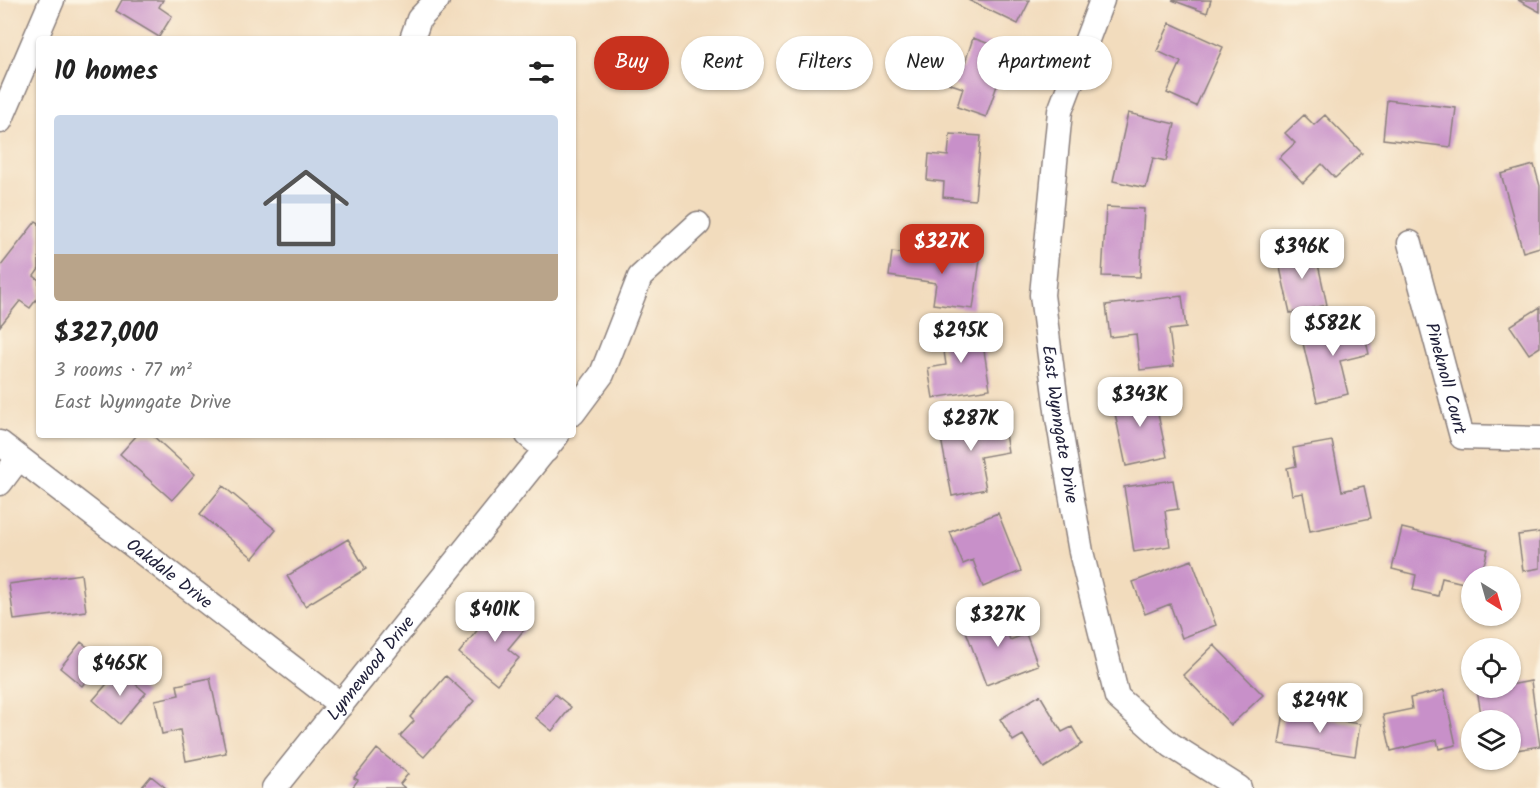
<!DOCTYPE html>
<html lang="en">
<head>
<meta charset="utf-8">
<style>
	:root { --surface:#fff; --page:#f2f2f2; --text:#222; --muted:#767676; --line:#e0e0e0; --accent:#c8321e }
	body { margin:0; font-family:Kalam,sans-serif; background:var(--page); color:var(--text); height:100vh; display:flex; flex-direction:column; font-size:22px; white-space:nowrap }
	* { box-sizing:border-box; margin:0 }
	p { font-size:20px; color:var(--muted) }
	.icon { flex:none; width:33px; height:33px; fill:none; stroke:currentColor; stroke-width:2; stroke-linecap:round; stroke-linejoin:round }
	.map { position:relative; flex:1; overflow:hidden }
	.panel { position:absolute; left:36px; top:36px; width:540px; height:402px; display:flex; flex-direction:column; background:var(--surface); border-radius:6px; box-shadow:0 2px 4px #0004 }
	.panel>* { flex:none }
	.hud { position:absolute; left:594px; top:36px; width:570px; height:54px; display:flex; gap:12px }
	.needle { width:39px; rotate:143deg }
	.buttons { position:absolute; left:1461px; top:566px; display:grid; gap:12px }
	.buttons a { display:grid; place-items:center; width:60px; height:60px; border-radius:50%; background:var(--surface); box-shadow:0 2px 4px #0004; font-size:30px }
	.price { position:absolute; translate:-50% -51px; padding:0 14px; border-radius:12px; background:#fff; color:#222; font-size:20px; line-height:39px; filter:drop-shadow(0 2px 3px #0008) }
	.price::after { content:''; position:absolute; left:50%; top:36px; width:18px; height:14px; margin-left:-9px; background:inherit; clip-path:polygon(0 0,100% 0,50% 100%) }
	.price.current { background:var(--accent); color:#fff }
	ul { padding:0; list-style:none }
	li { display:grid; align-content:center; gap:12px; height:318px; padding:0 18px }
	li+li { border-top:2px solid var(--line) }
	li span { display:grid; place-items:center; height:186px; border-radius:6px; color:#555 }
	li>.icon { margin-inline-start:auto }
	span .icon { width:108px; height:108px; fill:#fffc; stroke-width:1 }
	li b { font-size:26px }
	h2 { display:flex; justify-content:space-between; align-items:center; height:72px; padding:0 18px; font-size:26px }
	.chip { padding:0 21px; border-radius:27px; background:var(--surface); box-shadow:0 2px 4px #0004; font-size:21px; line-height:54px }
	.chip.current { background:var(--accent); color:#fff }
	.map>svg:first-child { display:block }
	.building { fill:#c890c9 }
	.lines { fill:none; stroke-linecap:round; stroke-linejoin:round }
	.minor-casing { stroke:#8a7f7c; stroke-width:27 }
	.minor { stroke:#fff; stroke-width:24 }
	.labels { text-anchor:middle; stroke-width:6; stroke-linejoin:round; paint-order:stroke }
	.street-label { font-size:18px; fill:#22223b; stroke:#fcf5e5 }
</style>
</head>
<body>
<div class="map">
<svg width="1540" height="788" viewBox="0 0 1540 788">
	<rect width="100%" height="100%" fill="#fcf5e5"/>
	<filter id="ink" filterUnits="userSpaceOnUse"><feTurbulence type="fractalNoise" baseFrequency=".0167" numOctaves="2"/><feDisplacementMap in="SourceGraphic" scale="12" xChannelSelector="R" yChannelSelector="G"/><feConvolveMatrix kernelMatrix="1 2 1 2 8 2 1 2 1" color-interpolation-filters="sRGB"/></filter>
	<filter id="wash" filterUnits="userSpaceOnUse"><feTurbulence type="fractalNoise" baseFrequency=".008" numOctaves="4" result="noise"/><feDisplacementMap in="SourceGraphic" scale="24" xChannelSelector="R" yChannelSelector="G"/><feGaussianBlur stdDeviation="1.35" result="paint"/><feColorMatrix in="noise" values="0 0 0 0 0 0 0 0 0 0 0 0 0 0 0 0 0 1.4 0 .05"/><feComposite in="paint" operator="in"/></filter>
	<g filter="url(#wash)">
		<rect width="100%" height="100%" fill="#f2dcbd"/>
		<g id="blocks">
			<path class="building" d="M122,0H163L159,7L172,16L159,37L116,11Z
				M968,0H1030L1018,24Z
				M1172,0H1211L1207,13Z
				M1518,0H1540V12Z
				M1170,23L1223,47L1196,106L1167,93L1181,62L1157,51Z
				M973,38L1009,51L986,117L957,107L963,88L948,83L955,66L963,69Z
				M1387,100L1456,108L1451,147L1383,139Z
				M1128,113L1175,124L1166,161L1153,158L1146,188L1113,181Z
				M1304,115L1314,125L1325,115L1362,153L1335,178L1322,164L1303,183L1279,158L1295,143L1285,133Z
				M950,134L981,136L975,200L943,197L944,182L927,180L929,154L948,156Z
				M1534,165L1540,186V247L1523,252L1501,174Z
				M1106,207L1144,209L1140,277L1102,276Z
				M36,221L39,223V269L34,276L39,280V296L30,308L20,301L0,326V267Z
				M1314,246L1327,305L1290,313L1277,254Z
				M943,248L981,253L973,309L933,304L936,283L889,276L892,252L941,258Z
				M1182,296L1186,328L1169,330L1174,366L1140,370L1136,334L1110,337L1106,305Z
				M1540,307V347L1529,354L1510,326Z
				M1361,320L1369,354L1340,361L1348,394L1317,402L1301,335Z
				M980,325L990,389L933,398L928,368L946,365L941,331Z
				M1153,390L1167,457L1126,466L1112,399Z
				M1002,416L1008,452L980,457L986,489L952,496L939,428Z
				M137,435H152L195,474L172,500L120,454Z
				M1332,441L1342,491L1364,486L1371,518L1310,531L1303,493L1292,495L1287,468L1296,466L1293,448Z
				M1173,480L1178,509L1165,511L1170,546L1134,552L1124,487Z
				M223,486L276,530L253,558L200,514Z
				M998,513L1021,571L983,587L973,560L963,564L950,532Z
				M1402,528L1488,549L1481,576H1472V585L1442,578L1438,596L1413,590L1416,575L1392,569Z
				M1540,532V568L1523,571L1518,535Z
				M348,539L366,569L305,606L287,576Z
				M1192,560L1216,625L1182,638L1170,604L1145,614L1133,582Z
				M81,574L86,611L14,620L9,584Z
				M500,602L528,625L508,649L519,658L497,684L459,653Z
				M999,610L1010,640L1026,634L1038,665L986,685L963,623Z
				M81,642L104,660L82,686L60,668Z
				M1214,645L1263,695L1231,725L1183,675Z
				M119,670L146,693L120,724L93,700Z
				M446,676L474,701L424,757L400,736L414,721L410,717Z
				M210,678L226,753L186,761L180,730L162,734L155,700L179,695L177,685Z
				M1531,681L1540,746L1510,751V720H1504V717L1482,720L1477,690L1510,687V685Z
				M1444,690L1456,745L1439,749L1437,740L1391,751L1383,715L1412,709L1410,698Z
				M555,694L571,707L552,731L536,718Z
				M1040,695L1062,732L1072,727L1082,744L1044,768L1023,735L1013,741L1000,719Z
				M1284,712L1360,724L1355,756L1279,744Z
				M377,749L408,774L400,784L405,788H352L358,780L354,778Z
				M151,776L166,788H141Z"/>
		</g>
	</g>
	<g filter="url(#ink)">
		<use href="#blocks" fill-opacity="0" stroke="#8a7f7c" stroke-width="1.5"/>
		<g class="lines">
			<g class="minor-casing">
				<g id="minor">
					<path id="s1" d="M1102,0L1060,111L1042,295L1058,418L1081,552L1117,697L1171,745L1239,788"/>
					<path d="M412,39L419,19L437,0"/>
					<path d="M0,121L52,0"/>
					<path id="s2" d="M1410,243L1462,437L1540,439"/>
					<path d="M573,413L602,374L640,277L698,224"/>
					<path d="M528,435L546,450"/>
					<path id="s3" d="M0,443L341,705"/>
					<path d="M0,483L18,459"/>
					<path id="s4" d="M274,788L557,435"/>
				</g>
			</g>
			<use href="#minor" class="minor"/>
		</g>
	</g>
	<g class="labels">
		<g class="street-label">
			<text dy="6" stroke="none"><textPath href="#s2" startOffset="140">Pineknoll Court</textPath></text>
			<text dy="6" stroke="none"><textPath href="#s1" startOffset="434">East Wynngate Drive</textPath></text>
			<text dy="6" stroke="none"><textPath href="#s3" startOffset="214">Oakdale Drive</textPath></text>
			<text dy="6" stroke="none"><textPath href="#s4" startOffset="154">Lynnewood Drive</textPath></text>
		</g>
	</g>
</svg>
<div class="buttons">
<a><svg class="needle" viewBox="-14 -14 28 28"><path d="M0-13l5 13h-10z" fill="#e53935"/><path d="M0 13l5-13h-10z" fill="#767676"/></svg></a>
<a><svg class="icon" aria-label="locate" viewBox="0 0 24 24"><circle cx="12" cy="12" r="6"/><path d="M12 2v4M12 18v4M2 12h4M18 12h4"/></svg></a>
<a><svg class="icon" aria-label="layers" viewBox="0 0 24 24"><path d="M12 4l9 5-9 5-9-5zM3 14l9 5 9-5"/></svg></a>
</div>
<b class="price current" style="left:942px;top:275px">$327K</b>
<b class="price" style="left:1302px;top:280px">$396K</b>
<b class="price" style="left:1333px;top:357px">$582K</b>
<b class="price" style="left:961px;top:364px">$295K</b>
<b class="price" style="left:1140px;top:428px">$343K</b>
<b class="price" style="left:971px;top:452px">$287K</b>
<b class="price" style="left:495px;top:643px">$401K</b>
<b class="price" style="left:998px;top:648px">$327K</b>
<b class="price" style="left:120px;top:697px">$465K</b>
<b class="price" style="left:1320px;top:734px">$249K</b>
<div class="hud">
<a class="chip current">Buy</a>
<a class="chip">Rent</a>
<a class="chip">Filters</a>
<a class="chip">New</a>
<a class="chip">Apartment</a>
</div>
<section class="panel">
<h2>10 homes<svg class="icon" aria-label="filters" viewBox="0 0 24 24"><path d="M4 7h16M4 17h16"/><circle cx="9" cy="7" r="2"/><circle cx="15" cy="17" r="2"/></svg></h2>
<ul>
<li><span style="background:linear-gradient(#c9d6e8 75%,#b9a48a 0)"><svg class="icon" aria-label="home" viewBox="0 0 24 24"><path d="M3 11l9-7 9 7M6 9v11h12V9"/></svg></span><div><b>$327,000</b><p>3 rooms · 77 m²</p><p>East Wynngate Drive</p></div></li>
</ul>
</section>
</div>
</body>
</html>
